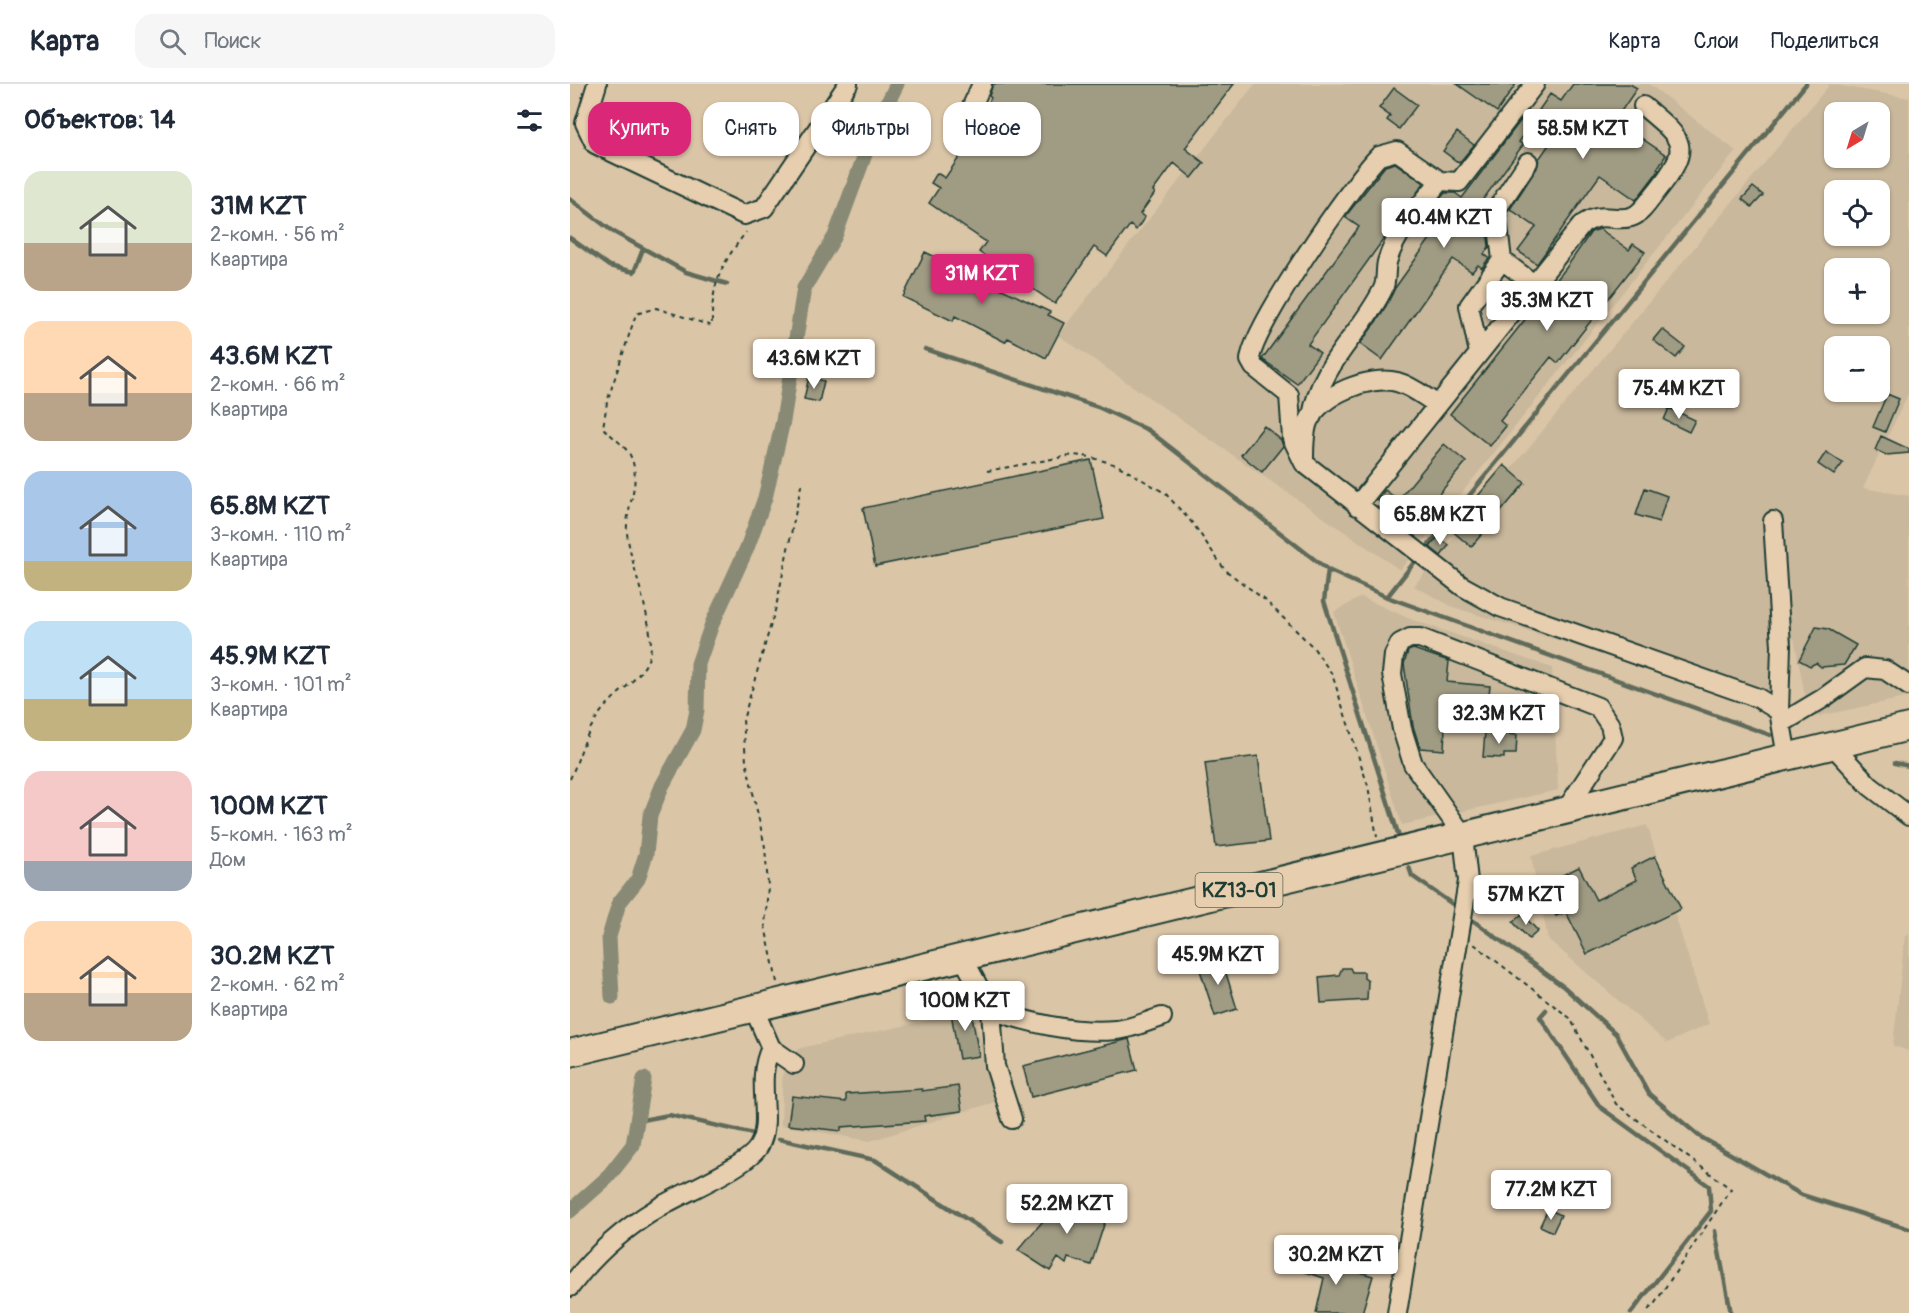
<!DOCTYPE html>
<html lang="ru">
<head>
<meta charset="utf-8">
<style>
	:root { --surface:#fff; --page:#f6f6f7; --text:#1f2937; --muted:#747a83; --line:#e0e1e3; --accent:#db2777 }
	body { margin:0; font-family:Pangolin,sans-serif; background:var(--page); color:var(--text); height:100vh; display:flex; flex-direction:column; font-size:22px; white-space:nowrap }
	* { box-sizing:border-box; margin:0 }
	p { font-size:20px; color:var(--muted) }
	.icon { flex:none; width:33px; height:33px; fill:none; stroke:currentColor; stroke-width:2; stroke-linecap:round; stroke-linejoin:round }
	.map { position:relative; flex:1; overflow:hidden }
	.panel { display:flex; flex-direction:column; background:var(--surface); width:570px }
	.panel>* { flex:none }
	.hud { position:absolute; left:18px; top:18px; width:570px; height:54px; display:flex; gap:12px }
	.needle { width:39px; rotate:218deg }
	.tools { position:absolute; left:1254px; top:18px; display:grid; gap:12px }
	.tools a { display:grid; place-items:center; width:66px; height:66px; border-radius:12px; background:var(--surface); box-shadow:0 2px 4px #0004; font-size:30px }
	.price { position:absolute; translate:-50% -51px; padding:0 14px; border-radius:6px; background:#fff; color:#222; font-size:20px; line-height:39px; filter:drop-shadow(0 2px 3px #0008) }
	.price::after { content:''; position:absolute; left:50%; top:36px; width:18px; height:14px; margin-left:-9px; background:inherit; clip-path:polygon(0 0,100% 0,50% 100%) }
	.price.active { background:var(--accent); color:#fff }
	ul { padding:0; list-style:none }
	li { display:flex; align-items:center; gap:18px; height:150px; padding:0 24px }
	li span { display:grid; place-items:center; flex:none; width:168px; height:120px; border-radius:18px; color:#555 }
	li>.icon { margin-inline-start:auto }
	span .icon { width:72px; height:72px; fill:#fffc; stroke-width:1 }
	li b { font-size:26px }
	h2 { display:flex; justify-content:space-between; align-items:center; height:72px; padding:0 24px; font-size:26px }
	.chip { padding:0 21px; border-radius:18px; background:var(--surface); box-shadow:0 2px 4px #0004; font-size:21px; line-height:54px }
	.chip.active { background:var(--accent); color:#fff }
	header { display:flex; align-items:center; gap:36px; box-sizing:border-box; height:84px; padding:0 30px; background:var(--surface); border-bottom:2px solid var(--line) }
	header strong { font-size:28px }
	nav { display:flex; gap:33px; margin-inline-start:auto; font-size:21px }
	.search { width:420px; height:54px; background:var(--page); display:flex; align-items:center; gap:15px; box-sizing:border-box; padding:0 21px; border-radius:18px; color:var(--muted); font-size:22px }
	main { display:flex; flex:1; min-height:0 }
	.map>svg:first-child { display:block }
	.built { fill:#c9b89c; fill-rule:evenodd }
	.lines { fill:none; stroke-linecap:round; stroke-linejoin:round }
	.stream { stroke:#5e6b5a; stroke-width:4.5 }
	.canal { stroke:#888a74; stroke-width:15 }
	.building { fill:#a09b83; stroke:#1f3d34; stroke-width:1.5 }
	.minor-casing { stroke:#1f3d34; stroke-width:22 }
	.highway-casing { stroke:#1f3d34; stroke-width:30 }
	.path { stroke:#1f3d34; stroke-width:2; stroke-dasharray:4.5 4.5; stroke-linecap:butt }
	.minor { stroke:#e6ceae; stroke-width:18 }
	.highway { stroke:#e6ceae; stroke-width:26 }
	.labels { text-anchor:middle; stroke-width:5; stroke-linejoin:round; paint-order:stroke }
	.shield { fill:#e6ceae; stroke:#5b6859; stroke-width:1.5 }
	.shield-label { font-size:20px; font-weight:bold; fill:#1f3d34 }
</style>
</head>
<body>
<header>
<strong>Карта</strong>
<div class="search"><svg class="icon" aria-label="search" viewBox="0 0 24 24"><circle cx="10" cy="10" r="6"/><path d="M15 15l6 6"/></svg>Поиск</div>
<nav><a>Карта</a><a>Слои</a><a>Поделиться</a></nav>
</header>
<main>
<section class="panel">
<h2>Объектов: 14<svg class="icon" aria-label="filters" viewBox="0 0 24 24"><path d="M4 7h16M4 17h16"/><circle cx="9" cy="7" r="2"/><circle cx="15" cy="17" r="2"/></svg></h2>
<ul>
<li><span style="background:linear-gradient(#dfe7d0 60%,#b9a48a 0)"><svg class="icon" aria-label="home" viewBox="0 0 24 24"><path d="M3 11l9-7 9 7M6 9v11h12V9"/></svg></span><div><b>31M KZT</b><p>2-комн. · 56 m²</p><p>Квартира</p></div></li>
<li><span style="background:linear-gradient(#ffd9b3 60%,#b9a48a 0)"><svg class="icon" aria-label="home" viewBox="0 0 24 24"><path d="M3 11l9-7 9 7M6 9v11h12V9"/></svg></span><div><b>43.6M KZT</b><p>2-комн. · 66 m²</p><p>Квартира</p></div></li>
<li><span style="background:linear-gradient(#a9c7e8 75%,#c2b280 0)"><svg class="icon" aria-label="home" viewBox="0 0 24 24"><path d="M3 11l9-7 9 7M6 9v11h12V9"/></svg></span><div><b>65.8M KZT</b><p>3-комн. · 110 m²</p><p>Квартира</p></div></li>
<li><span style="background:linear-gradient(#bfe0f5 65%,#c2b280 0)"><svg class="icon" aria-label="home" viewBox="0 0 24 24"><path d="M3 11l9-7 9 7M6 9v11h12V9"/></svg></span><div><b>45.9M KZT</b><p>3-комн. · 101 m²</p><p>Квартира</p></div></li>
<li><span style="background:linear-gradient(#f6c9c9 75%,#9aa5b1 0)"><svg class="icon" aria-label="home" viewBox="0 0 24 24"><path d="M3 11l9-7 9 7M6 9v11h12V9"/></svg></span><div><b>100M KZT</b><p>5-комн. · 163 m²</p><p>Дом</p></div></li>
<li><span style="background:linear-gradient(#ffd9b3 60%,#b9a48a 0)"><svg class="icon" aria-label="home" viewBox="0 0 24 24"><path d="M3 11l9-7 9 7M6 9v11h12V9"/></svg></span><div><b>30.2M KZT</b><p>2-комн. · 62 m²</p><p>Квартира</p></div></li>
</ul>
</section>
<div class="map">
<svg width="1339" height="1229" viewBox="0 0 1339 1229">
	<rect width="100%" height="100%" fill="#dac5a7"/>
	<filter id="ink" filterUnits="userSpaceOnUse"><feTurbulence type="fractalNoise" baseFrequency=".0167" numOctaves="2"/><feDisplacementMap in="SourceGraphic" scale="12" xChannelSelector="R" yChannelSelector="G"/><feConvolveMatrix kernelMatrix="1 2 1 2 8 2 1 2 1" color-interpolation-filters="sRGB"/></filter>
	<g filter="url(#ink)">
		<path class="built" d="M685,0H1079L1166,67L830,486L488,251Z
			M1260,0L1339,14V308L1293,404L1339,412V613L1239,634L1224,553L1192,621L883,523L844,502ZM1264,28H1310V74H1264ZM1264,106H1310V152H1264ZM1264,184H1310V230H1264ZM1264,262H1310V308H1264Z
			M791,513L840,535L982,584L988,706L832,741L764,528Z
			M1077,741L1139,940L1097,959L978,855L961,772Z
			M1335,851H1339V967L1323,962Z
			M403,927L428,1017L300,1057L211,1041L213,981L230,964Z"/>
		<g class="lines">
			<path class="stream" d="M0,115L42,147L116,188L157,200
				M0,154L39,182L64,188L73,165
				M355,265L528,323L578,346L758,486L817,513L1200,651
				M858,462L1236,0
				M758,486L754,517L830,756
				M817,513L843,480
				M1325,679L1339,682
				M839,783L842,792L888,824
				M901,835L994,903L1046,950L1079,1010L1129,1052L1232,1111L1339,1145
				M976,926L970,933L1030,1023L1139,1102L1141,1127L1061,1229
				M67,1037L99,1031L188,1051
				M209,1055L305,1076L432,1158
				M1145,1147L1161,1229"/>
			<path class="canal" d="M42,913L39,853L49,819L68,795L76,770L80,732L92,702L123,646L127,626L128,580L142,540L177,464L195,414L213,337L234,204L265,152L304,46L327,0
				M0,1127L37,1094L63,1061L74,995"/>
		</g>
		<path class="building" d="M423,0H664L615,64L634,79L622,94L604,79L583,107L585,109L570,130L575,133L566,146L560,141L537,172L524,163L485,220L409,168L416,158L359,119L369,104L361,99L367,89L375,94L406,49L403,47L421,14L419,12Z
			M887,0H946L927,28Z
			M1003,0H1060L1067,4L1045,36L1096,71L1087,85L1089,86L1066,116L1030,91L967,180L948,167L966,143L940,125L967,84L969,75L992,42L969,26L980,10L991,17Z
			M824,4L847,21L829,45L817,36L820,32L809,24Z
			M951,36L960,42L949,58L953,61L909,121L915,125L902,143L918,153L919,163L914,170L919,174L912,184L908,181L902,188L883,175L812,276L790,260L813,228L825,204L875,134L862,124L875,109H885L892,114Z
			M887,48L904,61L889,79L873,67Z
			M825,79L854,99L738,260L750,269L727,300L692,275L789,143L775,133L815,82Z
			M1183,103L1193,111L1182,123L1172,115Z
			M1030,145L1059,166L1063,160L1075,168L988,279L981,273L930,337L936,342L920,362L880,330L996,184L1021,148Z
			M355,168L480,228L478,231L494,239L476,274L438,254L435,258L385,232L383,237L333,213Z
			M1092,245L1115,263L1106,274L1083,256Z
			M239,293L254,297L249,318L234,315Z
			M1317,310L1329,315L1315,348L1303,343Z
			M1099,324L1125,336L1119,348L1094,336Z
			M694,342L711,356L713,362L692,388L671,371Z
			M1311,352L1339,365V369L1316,371L1305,366Z
			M874,360L896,378L853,429L851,427L839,442L807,416L815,406L828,416Z
			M1256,368L1273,379L1264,391L1248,380Z
			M521,376L534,435L305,482L293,424Z
			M934,381L955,399L901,463L880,445Z
			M1075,404L1097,412L1089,438L1066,431Z
			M868,453L879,461L871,472L860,463Z
			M1246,543L1258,545L1286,561L1274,581L1251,583L1246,579L1240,582L1229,576Z
			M843,565L879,577L877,598L920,602L919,610L963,614V610L977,615L975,644L940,642L941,629L876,622L874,666L850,664L843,642L834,580L838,567Z
			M915,648L947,651L946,670H934V674L913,673Z
			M688,672L699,757L646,763L635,679Z
			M1085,772L1111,825L1017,870L996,828L986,832L970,802L1009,783L1026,816L1067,796L1061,784Z
			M952,830L968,847L959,855L943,838Z
			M651,873L667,925L645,932L628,880Z
			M772,884H780L782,888H794V894L798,897L797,916L751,919L749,893L769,891Z
			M400,920L409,972L389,975L380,923Z
			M559,955L567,986L461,1013L453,982Z
			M388,1002L392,1027L354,1032L355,1037L271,1043V1047L218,1041L222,1012L276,1018V1010L352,1005V1007Z
			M495,1114L539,1125L521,1181L498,1174L496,1180L488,1174L480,1187L448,1166L479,1130L488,1137Z
			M978,1125L991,1131L983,1148L970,1142Z
			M718,1170L759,1183L760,1179L803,1192L792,1229H746L754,1194L714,1181Z"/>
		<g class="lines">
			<g class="minor-casing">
				<path id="minor" d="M27,0L15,39L25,60L174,131L194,124L278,0
					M965,0L889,98L870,97L827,67L809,72C783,98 682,244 680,276L684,283L719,311L722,354L734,379L892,502L930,523L1188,614L1209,627
					M389,51L412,0
					M932,176L965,201
					M909,269L899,222L932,176L926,126L958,78
					M742,332C752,276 790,252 813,205C817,197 815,186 817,178C826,147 851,121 870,97
					M734,375C734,363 734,349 738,338C750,310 800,291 827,298C842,302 855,313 868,321
					M787,422L1012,141C1032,126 1042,138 1061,133C1072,130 1080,115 1087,107C1123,62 1114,56 1073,22
					M1203,437L1211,562L1209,627L1217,673
					M1212,639L1252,615L1295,584L1315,586L1339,602
					M1263,662L1300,702L1339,732
					M393,874L421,926L425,982L442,1035
					M184,925L201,964L224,980
					M421,926C461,939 504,950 546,946C561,945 577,937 592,933
					M0,1203C23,1172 55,1144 88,1124C111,1109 178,1083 189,1062C204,1035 184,997 201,964
					M827,1229L898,797L893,751L843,680L832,645L822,590L824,571L830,559L840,554H850L1028,623L1040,641L1043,654L996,726"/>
			</g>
			<g class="highway-casing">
				<path id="highway" d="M0,969L1339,643"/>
			</g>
			<path class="path" d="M417,387L504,371L520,373L547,381L595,409L624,441L655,486L695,516L743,563L762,590L798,702L807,753
				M0,695C9,675 15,650 28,632C42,610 73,596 80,570C86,546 60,478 57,449C55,424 72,399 61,373C57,363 41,352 33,344L37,318L66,230L86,224L142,242C141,199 151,181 176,148
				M904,860L1000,934L1046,1020L1161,1105L1085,1219L1075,1229
				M207,898L195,842L198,802L195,763L176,677L173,636L206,523L232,397"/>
			<use href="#minor" class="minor"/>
			<use href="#highway" class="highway"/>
		</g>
	</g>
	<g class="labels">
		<rect class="shield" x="625.5" y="789" width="87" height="34" rx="4.5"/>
		<g class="shield-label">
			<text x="669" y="813">KZ13-01</text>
		</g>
	</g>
</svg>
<div class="tools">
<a><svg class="needle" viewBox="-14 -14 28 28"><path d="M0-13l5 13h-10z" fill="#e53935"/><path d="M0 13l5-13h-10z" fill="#747a83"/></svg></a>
<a><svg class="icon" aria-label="locate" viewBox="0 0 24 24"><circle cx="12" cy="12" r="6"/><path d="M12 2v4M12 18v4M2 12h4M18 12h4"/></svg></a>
<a>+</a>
<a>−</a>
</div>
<b class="price" style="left:1013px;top:76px">58.5M KZT</b>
<b class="price" style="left:874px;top:165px">40.4M KZT</b>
<b class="price active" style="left:412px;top:221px">31M KZT</b>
<b class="price" style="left:977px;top:248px">35.3M KZT</b>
<b class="price" style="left:244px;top:306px">43.6M KZT</b>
<b class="price" style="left:1109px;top:336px">75.4M KZT</b>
<b class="price" style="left:870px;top:462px">65.8M KZT</b>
<b class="price" style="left:929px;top:661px">32.3M KZT</b>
<b class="price" style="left:956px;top:842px">57M KZT</b>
<b class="price" style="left:648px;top:902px">45.9M KZT</b>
<b class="price" style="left:395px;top:948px">100M KZT</b>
<b class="price" style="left:981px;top:1137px">77.2M KZT</b>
<b class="price" style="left:497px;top:1151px">52.2M KZT</b>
<b class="price" style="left:766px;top:1202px">30.2M KZT</b>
<div class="hud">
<a class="chip active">Купить</a>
<a class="chip">Снять</a>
<a class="chip">Фильтры</a>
<a class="chip">Новое</a>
</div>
</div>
</main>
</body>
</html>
